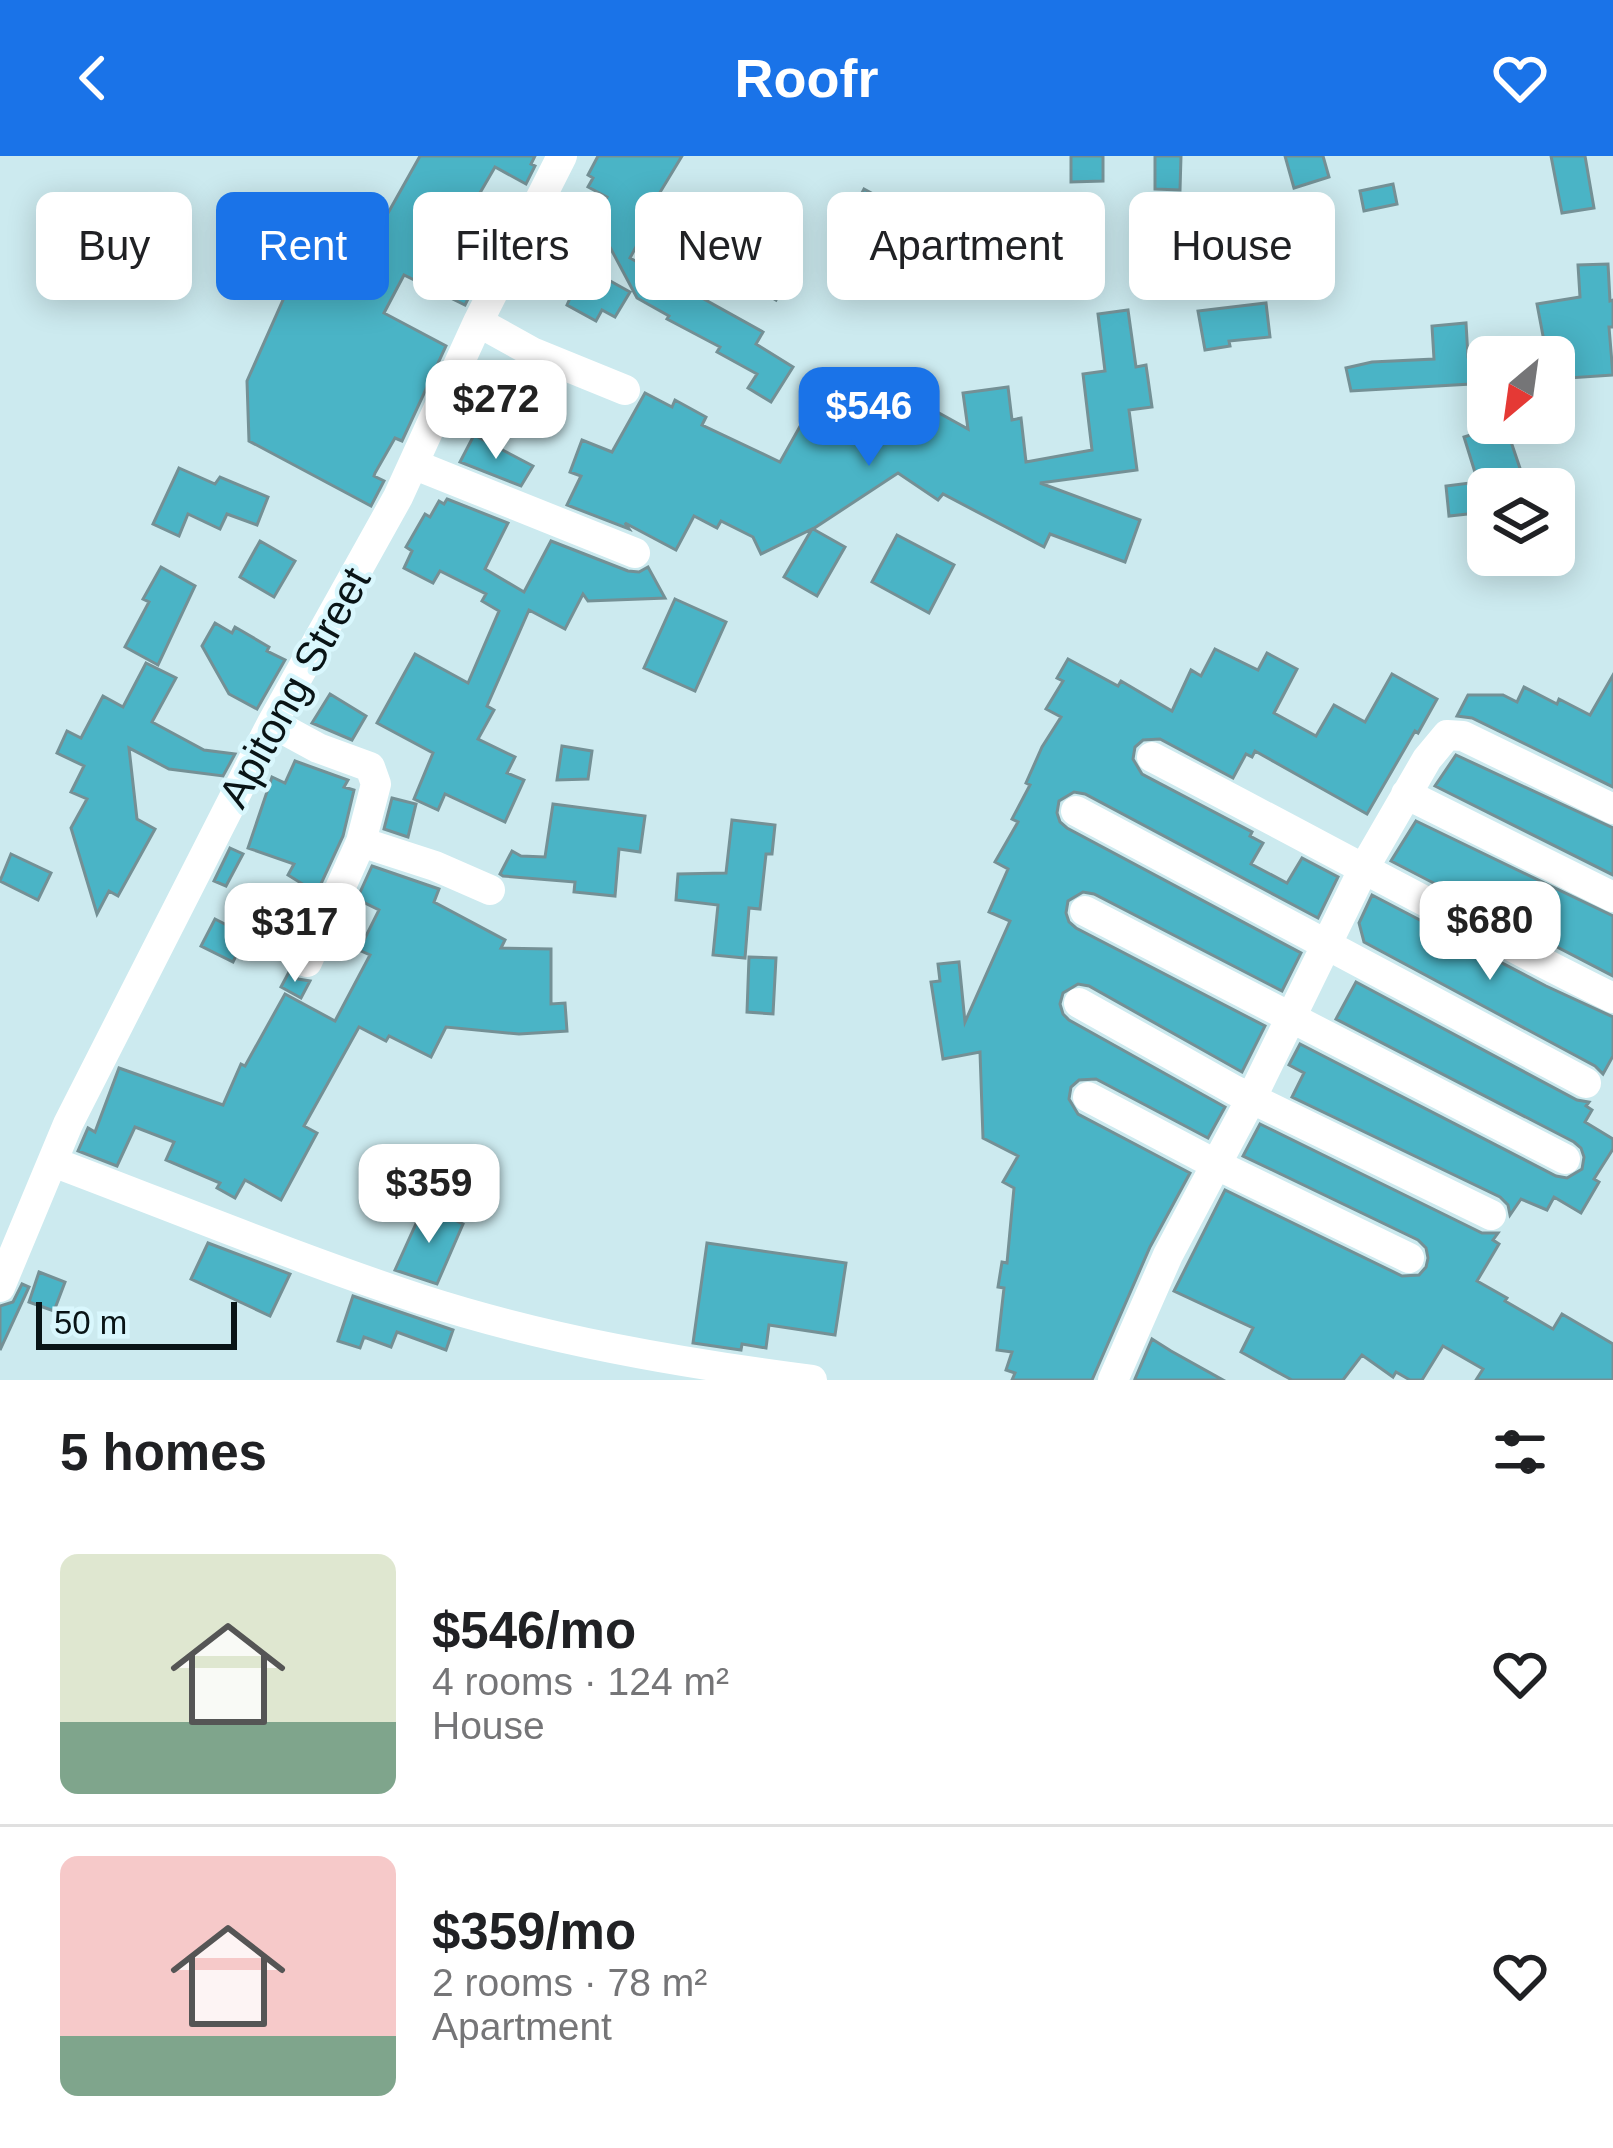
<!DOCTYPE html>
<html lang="en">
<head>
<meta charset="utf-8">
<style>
	:root { --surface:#fff; --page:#f2f2f2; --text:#202124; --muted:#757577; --line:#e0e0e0; --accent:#1a73e8 }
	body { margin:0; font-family:Helvetica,sans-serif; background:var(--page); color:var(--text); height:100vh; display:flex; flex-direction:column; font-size:45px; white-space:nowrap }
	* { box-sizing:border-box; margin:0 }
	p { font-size:39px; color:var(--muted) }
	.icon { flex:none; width:66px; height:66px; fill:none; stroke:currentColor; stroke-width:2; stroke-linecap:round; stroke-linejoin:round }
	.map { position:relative; height:1224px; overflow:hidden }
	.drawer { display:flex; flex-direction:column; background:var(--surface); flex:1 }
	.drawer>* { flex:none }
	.guide { position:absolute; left:36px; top:36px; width:1542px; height:108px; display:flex; gap:24px }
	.needle { width:78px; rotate:209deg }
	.tools { position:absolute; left:1467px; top:180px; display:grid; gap:24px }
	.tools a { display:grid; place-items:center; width:108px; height:108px; border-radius:18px; background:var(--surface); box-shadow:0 6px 30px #0003; font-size:60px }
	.scale { position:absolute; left:36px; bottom:30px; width:201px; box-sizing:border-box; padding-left:12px; border:6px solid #091416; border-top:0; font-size:33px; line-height:42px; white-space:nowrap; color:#091416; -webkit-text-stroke:9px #d9f7fd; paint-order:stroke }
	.price { position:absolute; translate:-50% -102px; padding:0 27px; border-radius:24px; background:#fff; color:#222; font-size:39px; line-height:78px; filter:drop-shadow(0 3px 6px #0008) }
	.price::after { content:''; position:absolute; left:50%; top:72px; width:36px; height:27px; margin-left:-18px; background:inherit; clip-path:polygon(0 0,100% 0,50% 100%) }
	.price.current { background:var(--accent); color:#fff }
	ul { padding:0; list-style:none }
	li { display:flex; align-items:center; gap:36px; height:300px; padding:0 60px }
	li+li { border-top:3px solid var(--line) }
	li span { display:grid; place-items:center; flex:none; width:336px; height:240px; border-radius:18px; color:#555 }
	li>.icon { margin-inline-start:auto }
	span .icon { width:144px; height:144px; fill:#fffc; stroke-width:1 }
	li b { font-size:51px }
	h2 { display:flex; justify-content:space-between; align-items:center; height:144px; padding:0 60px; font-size:51px }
	.chip { padding:0 42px; border-radius:18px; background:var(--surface); box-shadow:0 6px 30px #0003; font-size:42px; line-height:108px }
	.chip.current { background:var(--accent); color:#fff }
	header { display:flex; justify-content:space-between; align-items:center; height:156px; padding:0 60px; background:var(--accent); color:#fff; font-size:54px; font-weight:700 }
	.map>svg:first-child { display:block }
	.building { fill:#4ab4c6; stroke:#749095; stroke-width:3 }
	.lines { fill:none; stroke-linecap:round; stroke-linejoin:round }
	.minor { stroke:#fff; stroke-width:30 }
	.labels { text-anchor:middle; stroke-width:9; stroke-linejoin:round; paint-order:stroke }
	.street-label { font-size:42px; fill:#091416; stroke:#d9f7fd }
</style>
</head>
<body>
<header><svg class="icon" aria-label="back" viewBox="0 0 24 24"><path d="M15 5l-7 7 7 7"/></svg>Roofr<svg class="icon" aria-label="heart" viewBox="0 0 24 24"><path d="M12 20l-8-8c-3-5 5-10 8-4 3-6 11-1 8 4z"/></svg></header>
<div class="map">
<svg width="1613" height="1224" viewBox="0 0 1613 1224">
	<rect width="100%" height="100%" fill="#cceaef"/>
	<path class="building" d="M420,0H535L531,8L535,10L526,28L495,11L473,49L464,66L497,85L465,149L404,119L384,157L446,190L402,285L395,282L375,317L374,320L384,325L371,350L249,285L247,225L315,72L363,94L384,55L388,57Z
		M598,0H682L659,38L663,41L661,45L704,70L691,91L650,65L630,102L763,176L756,188L793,211L771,246L748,232L757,218L717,196L720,191L667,163L669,160L637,142L595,63L607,41L588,31L593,22L588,19Z
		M1071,0H1103V25L1071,26Z
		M1155,0H1181L1180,34L1155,33Z
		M1285,0H1323L1329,21L1294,32Z
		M1551,0H1585L1594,52L1562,57Z
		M1393,28L1397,48L1364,55L1360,35Z
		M864,33L888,46L868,84L844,71Z
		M744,91L791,113L776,144L733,117Z
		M566,108L584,118L587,112L630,136L615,161L602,154L596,165L567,149L571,140L554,131Z
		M1608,108L1610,145L1613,144V171H1609L1613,219L1554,223V201H1547L1537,148L1580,141L1578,109Z
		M1266,147L1270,181L1229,185L1230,190L1205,194L1198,155Z
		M1128,154L1136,211L1146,209L1152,251L1129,254L1137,314L1040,327L1140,364L1125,406L1050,378L1044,391L943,338L938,344L898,317L813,373L845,391L817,440L784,421L812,373L761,398L753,381L721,365L717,372L694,360L676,394L625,367L629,373L567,349L581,320L570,316L582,284L612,296L645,237L672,251L675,244L706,261L702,269L780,306L803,265L830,280L839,263L870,280L894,237L928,256L930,252L968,273L963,237L1008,231L1012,264L1021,262L1026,306L1092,294L1083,218L1105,215L1098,158Z
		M1466,167L1468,201L1488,200V227L1351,235L1346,212L1372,206L1434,203L1432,170Z
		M1505,268L1527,333H1488V353L1476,354L1477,357L1449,360L1446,330L1478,326L1464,281Z
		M474,279L533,310L521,330L460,306Z
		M179,312L215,328L220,321L268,341L257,369L227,358L220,373L188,358L179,380L153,368Z
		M447,343L508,367L485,413L524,436L551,385L628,415L639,416L648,411L665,442L588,445L583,438L565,473L529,454L487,550L494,554L478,583L515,601L507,617L524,624L505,666L445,638L438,654L414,643L433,597L377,567L415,498L468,527L499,455L482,445L486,438L440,415L433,427L404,412L412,395L406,391L425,358L430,361L439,345L444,348Z
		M897,379L954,409L929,457L872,426Z
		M260,385L295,405L274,441L240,421Z
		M161,411L195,430L158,509L125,491L149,446L143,443Z
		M675,443L726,466L695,535L644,512Z
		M215,467L232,477L235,471L269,491L267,495L285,504L257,553L229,538L202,490Z
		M1215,493L1258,514L1267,497L1297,513L1274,557L1316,580L1334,549L1365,566L1392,518L1437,543L1418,577L1415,575L1367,658L1255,595L1252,601L1246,598L1233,622L1160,583L1143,584L1135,591L1133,603L1142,618L1252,676L1250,680L1263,687L1251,708L1287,727L1302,702L1338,721L1318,762L1085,638L1074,636L1059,645L1057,657L1060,666L1067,672L1301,797L1282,835L1094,738L1083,736L1068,745L1066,757L1069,766L1076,772L1265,870L1242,916L1089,830L1078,828L1063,837L1060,848L1063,858L1069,864L1225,951L1208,982L1096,923L1079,924L1071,931L1069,943L1078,958L1190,1017L1150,1091L1092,1224H1012L1015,1217L1006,1214L1012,1196L997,1194L1004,1132L998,1131L1002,1106L1007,1107L1014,1032L1003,1026L1018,1000L983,982L980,896L943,903L931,826L940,825L938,808L959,806L965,866L1010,765L989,756L1008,713L995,706L1018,666L1012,663L1030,629L1026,627L1042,591L1061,561L1046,553L1063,525L1057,522L1068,503L1118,530L1121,525L1172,555L1191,514L1201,520Z
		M146,507L176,522L152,566L204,594L235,598L223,620L169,613L129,592L137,663L155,673L118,740L109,735L97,758L71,672L87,643L71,636L84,610L57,597L67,575L81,582L103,540L123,551Z
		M1613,519V631L1472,562L1457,560L1468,539H1503L1517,546L1524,531L1557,548L1559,543L1590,559Z
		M330,538L366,560L352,584L312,567Z
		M562,590L592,595L588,623L557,624Z
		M1456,599L1613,672V719L1435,630Z
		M295,605L348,624L344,631L354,634L343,680L303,767L295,763L309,732L288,719L294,708L248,692L272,621L285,627Z
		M392,642L416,648L408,681L384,673Z
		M553,648L645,660L640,696L619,693L615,740L574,736L575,726L503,720L500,718L512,695L521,700L545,701Z
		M732,664L775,669L772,698H766L760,753L749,752L745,802L713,799L718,749L676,744L678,718L726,717Z
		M1416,665L1613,760V820L1391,705Z
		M230,692L243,698L226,730L214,725Z
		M11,698L51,717L38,744L0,725Z
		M372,710L439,733L434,746L505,784L501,792L551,793V848L565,847L567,875L519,878L446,871L431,901L389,880L386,885L359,871L304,970L317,977L281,1044L245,1024L235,1042L217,1032L220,1027L166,1004L174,986L135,971L117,1010L78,995L88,972L95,976L119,912L223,949L241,908L245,910L285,838L335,865L370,799L359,794L379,754L357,743Z
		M1372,739L1546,830L1613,861V900L1603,918L1595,910L1364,786L1359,767Z
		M215,763L246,779L233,806L201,790Z
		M749,801L776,802L773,858L747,856Z
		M290,814L298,823L310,825L301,842L281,831Z
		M1356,826L1577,944L1589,946L1586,950L1592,954L1585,966L1613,983V993L1594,1023L1599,1026L1581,1057L1554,1041L1547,1054L1521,1043L1510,1059L1508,1049L1500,1041L1292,941L1304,917L1289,909L1300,888L1556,1020L1567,1022L1582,1013L1584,1001L1581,992L1574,986L1336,863Z
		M1260,968L1482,1077H1498L1493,1084L1499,1088L1477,1125L1507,1142L1505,1145L1553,1173L1562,1158L1613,1188V1224H1476L1483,1213L1443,1190L1422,1224H1410L1396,1216L1393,1221L1362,1199L1343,1224H1292L1241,1196L1253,1172L1174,1135L1225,1034L1402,1120L1419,1119L1426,1111L1428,1102L1426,1092L1418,1084L1243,1000Z
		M414,1002L441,1016L425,1047L398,1034Z
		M424,1050L463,1068L437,1128L395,1114Z
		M208,1087L290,1118L270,1160L191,1123Z
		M707,1087L846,1107L835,1179L769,1169L766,1192L742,1188L741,1194L693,1187Z
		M39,1116L65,1126L54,1155L29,1146Z
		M22,1128L29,1131L0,1194V1150L13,1146Z
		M353,1140L453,1174L446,1194L397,1176L391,1191L364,1181L360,1192L338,1185Z
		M1152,1183L1171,1195L1223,1224H1137L1135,1223Z"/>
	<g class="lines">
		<path class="minor" d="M478,166L534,197L625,234
			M413,308L635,397
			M272,567L318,592L370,611L376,628L361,686L435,710L490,734
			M1152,601C1306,681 1458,765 1613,842
			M1406,638L1613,741
			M1076,655L1586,927
			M1085,755L1565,1003
			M307,806L361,686
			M1079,847L1234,934L1491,1059
			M1088,941L1215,1008L1409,1102
			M53,1006C175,1052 296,1102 420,1143C547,1184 680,1207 812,1224
			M0,1131L68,968L272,567L398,341L478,166L562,0
			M1113,1224L1168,1099L1251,943L1364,712L1427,603L1447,579L1463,580L1613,653"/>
	</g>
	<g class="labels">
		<g class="street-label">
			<text transform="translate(294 531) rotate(-61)" y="15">Apitong Street</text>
		</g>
	</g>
</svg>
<div class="tools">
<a><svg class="needle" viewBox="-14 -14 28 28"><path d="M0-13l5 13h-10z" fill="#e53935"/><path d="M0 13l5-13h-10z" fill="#757577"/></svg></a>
<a><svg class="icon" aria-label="layers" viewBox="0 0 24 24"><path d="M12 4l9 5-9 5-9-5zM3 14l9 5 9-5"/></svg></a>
</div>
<div class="scale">50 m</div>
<b class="price" style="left:496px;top:306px">$272</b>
<b class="price current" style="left:869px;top:313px">$546</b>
<b class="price" style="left:1490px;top:827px">$680</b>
<b class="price" style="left:295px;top:829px">$317</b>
<b class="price" style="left:429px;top:1090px">$359</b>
<div class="guide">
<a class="chip">Buy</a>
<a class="chip current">Rent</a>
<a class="chip">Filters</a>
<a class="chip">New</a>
<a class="chip">Apartment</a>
<a class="chip">House</a>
</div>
</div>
<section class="drawer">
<h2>5 homes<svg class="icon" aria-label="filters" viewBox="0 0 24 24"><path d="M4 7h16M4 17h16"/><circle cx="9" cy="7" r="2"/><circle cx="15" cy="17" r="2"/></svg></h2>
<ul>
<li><span style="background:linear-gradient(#dfe7d0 70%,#7fa58c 0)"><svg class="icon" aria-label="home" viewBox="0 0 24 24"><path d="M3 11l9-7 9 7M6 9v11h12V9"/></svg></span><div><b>$546/mo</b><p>4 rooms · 124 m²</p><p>House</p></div><svg class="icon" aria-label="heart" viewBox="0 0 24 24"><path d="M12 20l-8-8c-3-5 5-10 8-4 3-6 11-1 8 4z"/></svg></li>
<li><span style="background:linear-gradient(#f6c9c9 75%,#7fa58c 0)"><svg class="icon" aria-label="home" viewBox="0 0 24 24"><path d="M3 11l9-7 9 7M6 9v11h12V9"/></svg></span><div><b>$359/mo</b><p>2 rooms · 78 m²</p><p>Apartment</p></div><svg class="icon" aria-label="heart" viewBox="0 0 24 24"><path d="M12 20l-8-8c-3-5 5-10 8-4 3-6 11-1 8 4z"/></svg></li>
</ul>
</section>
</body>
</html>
